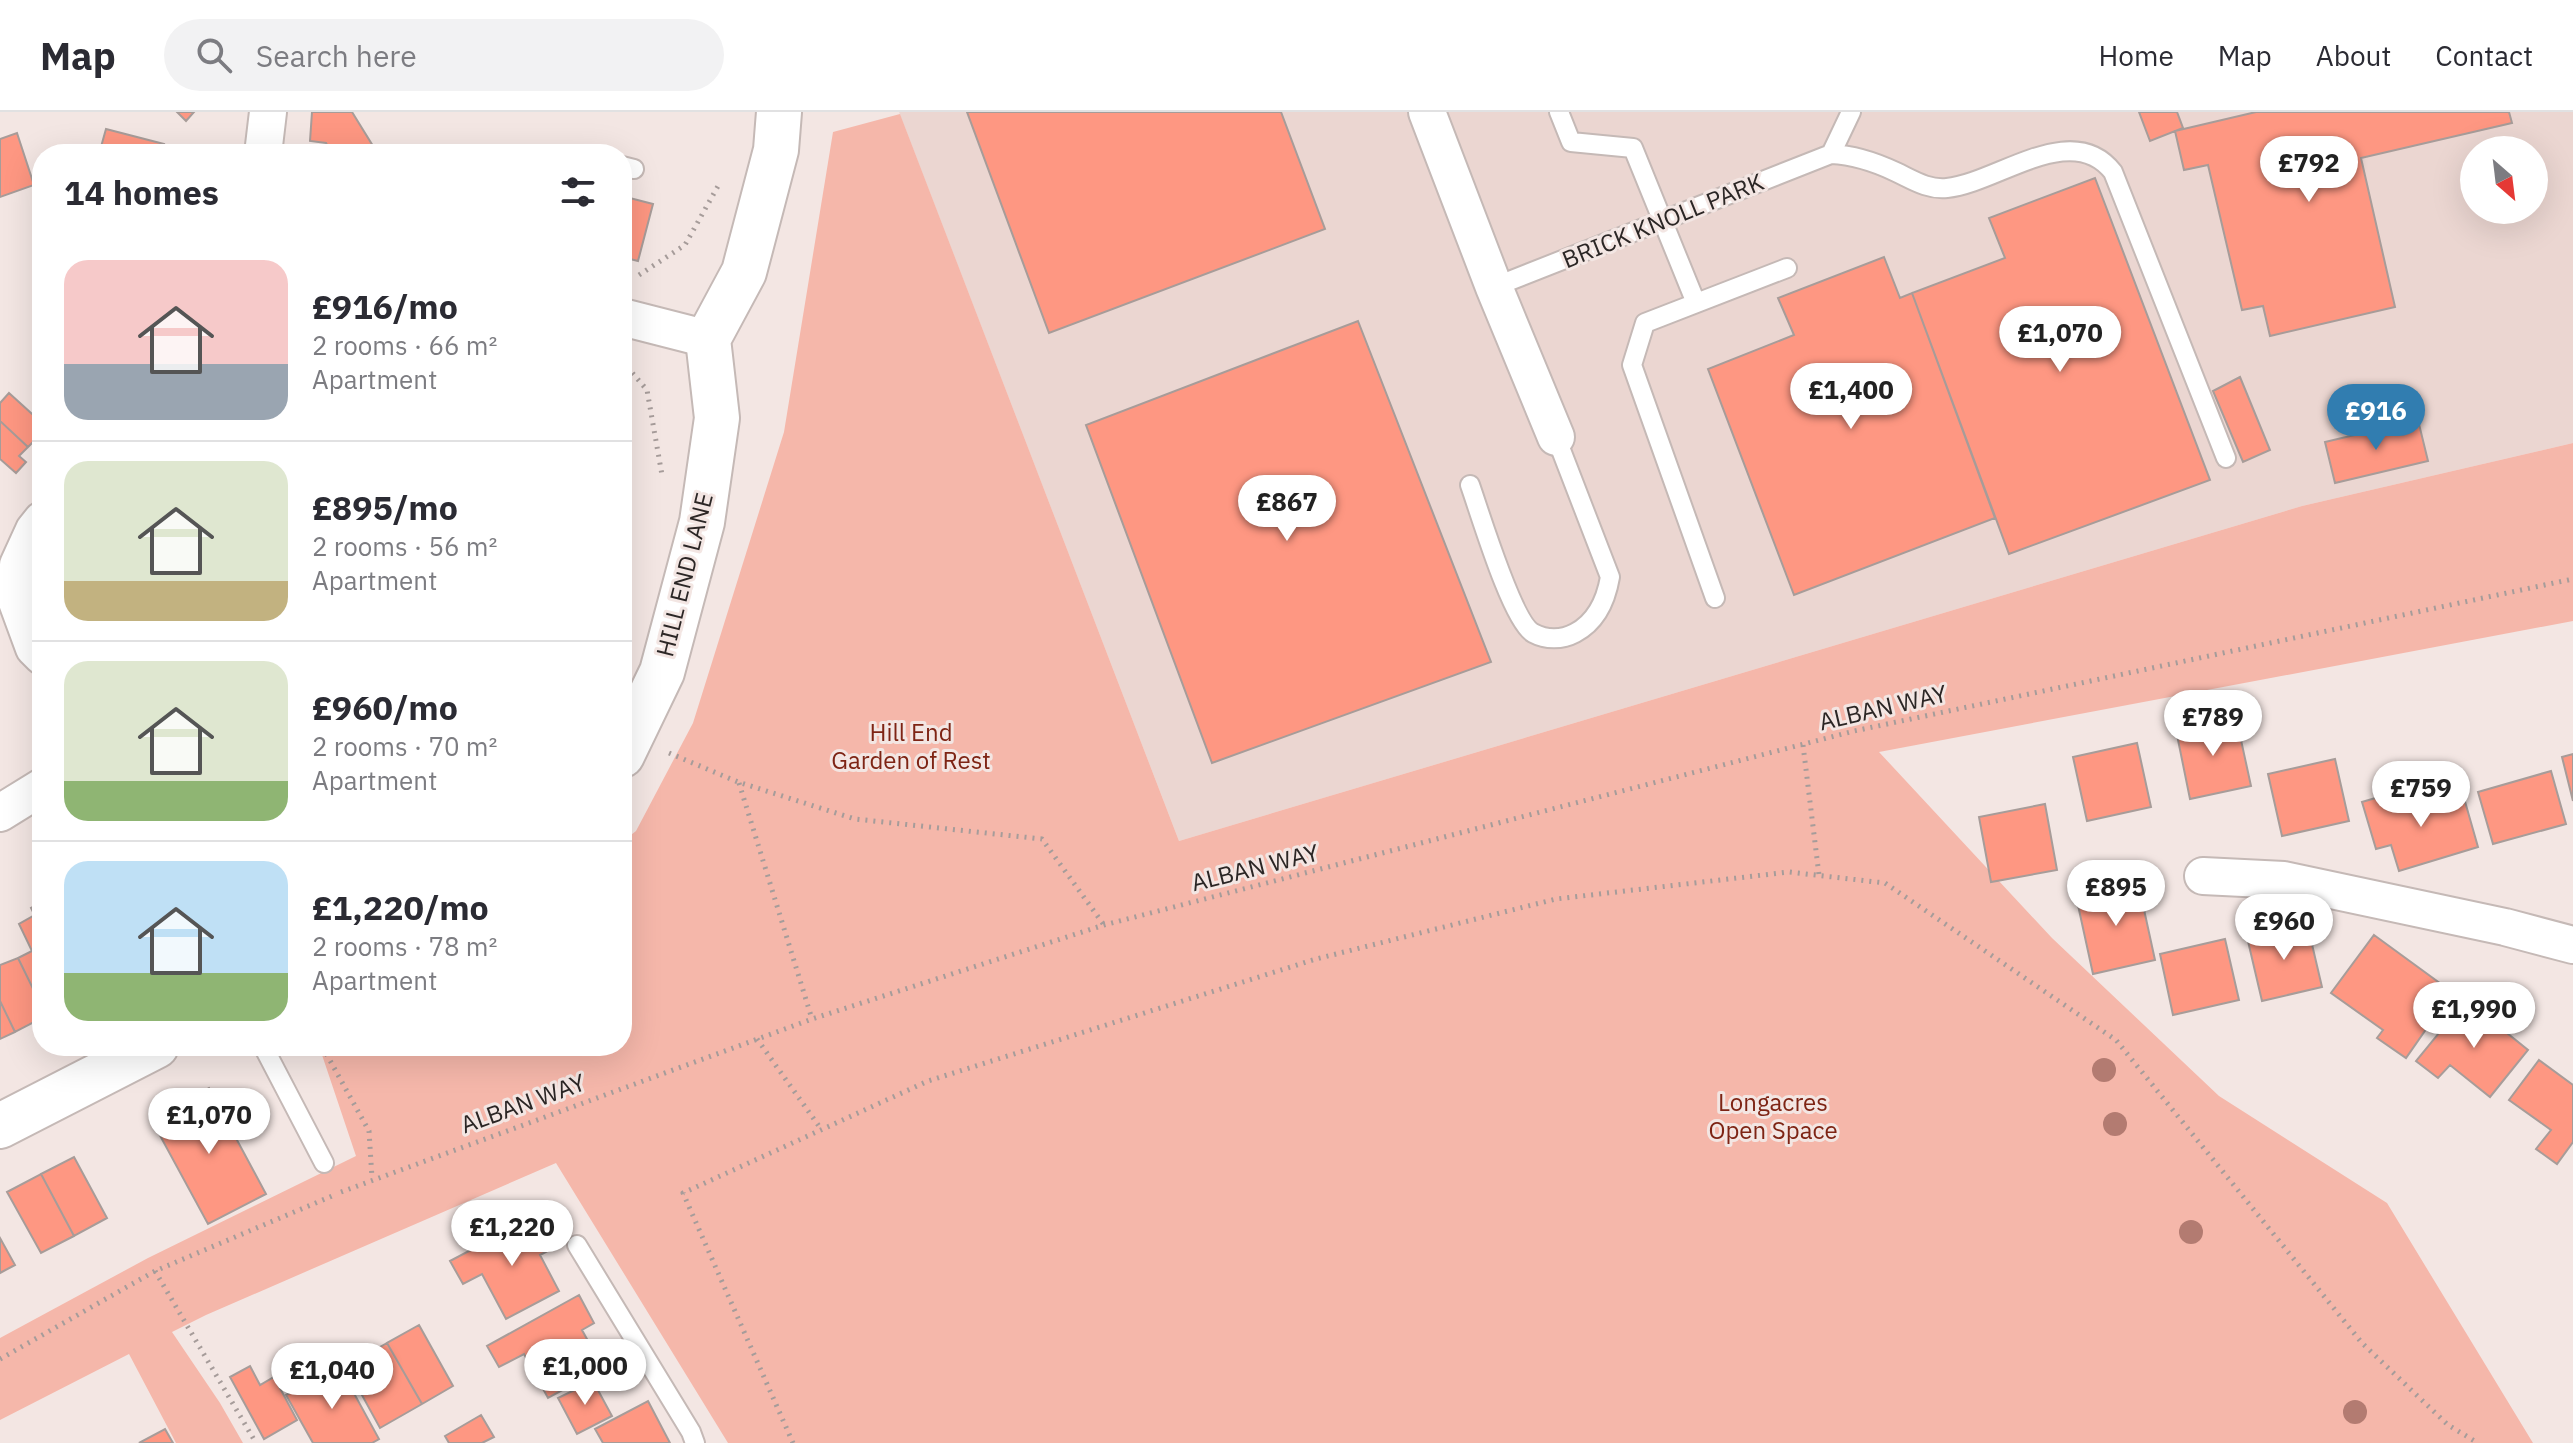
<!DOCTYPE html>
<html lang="en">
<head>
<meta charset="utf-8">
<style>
	:root { --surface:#fff; --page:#f2f2f3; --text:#2b2b33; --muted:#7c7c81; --line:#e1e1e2; --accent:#317db0 }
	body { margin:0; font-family:"IBM Plex Sans",sans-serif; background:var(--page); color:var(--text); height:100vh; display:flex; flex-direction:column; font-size:30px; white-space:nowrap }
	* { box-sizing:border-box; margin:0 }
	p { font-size:26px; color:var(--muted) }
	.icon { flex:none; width:44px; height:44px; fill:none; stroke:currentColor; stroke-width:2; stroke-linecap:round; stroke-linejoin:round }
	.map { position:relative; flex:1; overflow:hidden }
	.sheet { position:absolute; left:32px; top:32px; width:600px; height:912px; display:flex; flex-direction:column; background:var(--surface); border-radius:32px; box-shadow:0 8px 32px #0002 }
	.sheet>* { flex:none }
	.needle { width:52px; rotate:152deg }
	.buttons { position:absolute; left:2460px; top:24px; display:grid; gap:16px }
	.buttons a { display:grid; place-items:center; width:88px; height:88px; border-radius:50%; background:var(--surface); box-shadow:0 8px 32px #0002; font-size:40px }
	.price { position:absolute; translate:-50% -68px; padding:0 18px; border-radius:28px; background:#fff; color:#222; font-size:26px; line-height:52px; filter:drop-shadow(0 2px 4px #0008) }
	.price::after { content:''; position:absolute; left:50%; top:48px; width:24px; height:18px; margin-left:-12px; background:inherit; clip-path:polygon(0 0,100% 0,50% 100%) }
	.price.on { background:var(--accent); color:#fff }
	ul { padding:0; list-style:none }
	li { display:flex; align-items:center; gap:24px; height:200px; padding:0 32px }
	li+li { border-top:2px solid var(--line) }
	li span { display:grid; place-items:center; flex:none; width:224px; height:160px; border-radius:24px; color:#555 }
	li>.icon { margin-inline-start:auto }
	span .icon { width:96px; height:96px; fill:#fffc; stroke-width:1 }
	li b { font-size:34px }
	h2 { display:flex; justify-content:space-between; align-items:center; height:96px; padding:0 32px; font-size:34px }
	header { display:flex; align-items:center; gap:48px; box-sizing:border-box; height:112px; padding:0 40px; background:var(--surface); border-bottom:2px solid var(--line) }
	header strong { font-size:38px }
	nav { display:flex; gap:44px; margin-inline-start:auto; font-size:28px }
	.search { width:560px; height:72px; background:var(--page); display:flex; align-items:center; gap:20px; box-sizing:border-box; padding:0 28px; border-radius:44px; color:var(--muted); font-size:30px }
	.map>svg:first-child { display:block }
	.built { fill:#ebd6d1; fill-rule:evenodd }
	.green { fill:#f5b7aa }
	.building { fill:#fe9782; stroke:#a79c99; stroke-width:2 }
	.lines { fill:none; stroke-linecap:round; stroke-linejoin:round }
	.lane-casing { stroke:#c5b9b6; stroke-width:22 }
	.street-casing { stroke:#c5b9b6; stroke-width:40 }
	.secondary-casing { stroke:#c5b9b6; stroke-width:48 }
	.path { stroke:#a69c9a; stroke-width:5; stroke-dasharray:2 6; stroke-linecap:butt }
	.lane { stroke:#fff; stroke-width:18 }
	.street { stroke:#fff; stroke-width:36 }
	.secondary { stroke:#fff; stroke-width:44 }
	.tree { fill:#b37b71 }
	.labels { text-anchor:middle; stroke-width:6; stroke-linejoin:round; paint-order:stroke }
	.street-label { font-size:24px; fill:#2b2625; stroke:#f3e6e3 }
	.park-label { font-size:24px; fill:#7e2414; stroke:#f3e6e3 }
</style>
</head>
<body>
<header>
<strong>Map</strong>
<div class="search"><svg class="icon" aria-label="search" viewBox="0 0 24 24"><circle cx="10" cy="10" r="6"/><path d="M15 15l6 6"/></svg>Search here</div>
<nav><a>Home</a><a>Map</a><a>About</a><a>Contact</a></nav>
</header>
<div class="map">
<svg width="2573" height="1331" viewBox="0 0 2573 1331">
	<rect width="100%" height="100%" fill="#f3e6e3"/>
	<path class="built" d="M899,0H2573V331L2302,394L1179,729ZM2474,38H2534V98H2474Z"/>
	<path class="green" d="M900,2L1179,729L2302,394L2573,331V509L1879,640L2052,826L2219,984L2387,1091L2533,1331H728L556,1051L206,1203L172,1220L220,1291L243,1331H176L129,1242L0,1308V1226L148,1146L356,1044L319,934H622V730L636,719L693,611L784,320L833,20Z"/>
	<path class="building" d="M177,0H194L186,9Z
		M312,0H352L373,34L360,42H332L326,31L310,29Z
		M967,0H1281L1325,117L1049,221Z
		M2139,0H2177L2183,16L2150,29Z
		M2256,0H2509L2512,11L2361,46L2395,195L2270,224L2263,194L2242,198L2208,53L2184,58L2175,19Z
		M106,17L164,32L161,42H99Z
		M17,21L34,73L0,85V27Z
		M373,34L378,42H360Z
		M2095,66L2210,368L2009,442L1912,181L2005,146L1989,106Z
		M622,84L653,92L638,149L622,145Z
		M1884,145L1900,186L1912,181L1995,406L1794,483L1708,257L1794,223L1778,186Z
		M1358,209L1491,550L1212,651L1086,313Z
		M2240,265L2270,338L2243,350L2213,279Z
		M9,281L42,311V332L36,327L28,335L0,309V291Z
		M2418,308L2428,349L2335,371L2325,330Z
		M0,309L28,335L19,344L26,350L16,361L0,347Z
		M2236,605L2251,674L2190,687L2176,618Z
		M2137,631L2151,695L2087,709L2073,645Z
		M2573,642V689L2562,645Z
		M2335,647L2349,709L2282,724L2268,662Z
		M2551,659L2566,712L2493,732L2478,680Z
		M2462,679L2478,735L2399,759L2391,733L2376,737L2362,690L2389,682L2394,699Z
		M2045,692L2057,758L1991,770L1979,705Z
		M2138,770L2155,848L2093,862L2076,784Z
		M42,790V818L31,796Z
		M35,803L42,818V895L18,846L32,839L19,812Z
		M2307,811L2322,875L2262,889L2247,825Z
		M2374,823L2452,880L2406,946L2377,926L2383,918L2331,881Z
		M2225,827L2239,888L2173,903L2160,842Z
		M18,846L42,895V906L15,920L0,889V853Z
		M2466,888L2528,938L2490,985L2450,953L2438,966L2416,949Z
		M0,889L15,920L0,927Z
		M2539,948L2573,973V1030L2557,1052L2536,1037L2551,1018L2509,988Z
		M209,976L266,1082L208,1112L151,1007Z
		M74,1045L107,1106L74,1124L41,1062Z
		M41,1062L74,1124L41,1141L7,1080Z
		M520,1112L525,1122L545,1112L557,1134L540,1143L559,1179L506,1207L482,1162L463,1172L450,1149Z
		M0,1126L15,1153L0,1161Z
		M579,1183L594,1211L582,1218L603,1256L548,1286L524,1242L499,1255L487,1234Z
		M419,1213L453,1274L422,1292L387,1231Z
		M387,1231L422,1292L380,1316L346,1254Z
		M250,1254L260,1273L274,1265L297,1308L264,1327L230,1265Z
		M339,1254L379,1327L372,1331H313L286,1283Z
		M593,1269L612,1304L577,1322L558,1286Z
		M648,1289L670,1331H603L595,1317Z
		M481,1303L494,1325L482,1331H449L445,1324Z
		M165,1317L173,1331H139Z"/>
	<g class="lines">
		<g class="lane-casing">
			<path id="lane" d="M1559,0L1571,30L1633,36L1696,191
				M1831,42L1851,0
				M622,54L634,57
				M1494,175L1831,42C1854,43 1875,50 1896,60C1913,68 1928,78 1947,76C1997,71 2072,7 2113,60L2226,346
				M1470,373C1480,401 1512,509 1533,521C1546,528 1562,528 1575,521C1596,510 1606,488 1610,465L1556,325
				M1715,486L1632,253L1645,211L1787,156
				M263,934L324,1051
				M577,1133L691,1320L695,1331"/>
		</g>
		<g class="street-casing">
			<path id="street" d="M1427,0L1494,175L1556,325
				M263,42L268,0
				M622,205L708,227
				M42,408L34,418L18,453L16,487L34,536L42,544
				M0,701L42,675
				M2203,764L2284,768L2505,815L2573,833"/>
		</g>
		<g class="secondary-casing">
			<path id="secondary" d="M622,643L662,560L702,410L717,306L708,227L744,160L776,38L779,0
				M0,1014L156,934"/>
		</g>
		<path class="path" d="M639,163L685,133L718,74
			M622,249L647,278L662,363
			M1803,633L1819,763
			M669,641L738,670L855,707L1042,727L1104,813
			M739,671L812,907
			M757,927L821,1017
			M325,934L327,943L369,1019L372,1066
			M341,1080L812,907L1104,813L1854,619L2573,467
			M155,1159L256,1331
			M0,1247L155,1159L332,1084
			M793,1331L683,1081L928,969L1316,847L1556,787L1789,760L1885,771L2116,928L2362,1231L2448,1313L2478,1331"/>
		<use href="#lane" class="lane"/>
		<use href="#street" class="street"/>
		<use href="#secondary" class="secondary"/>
	</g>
	<g class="tree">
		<circle cx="2104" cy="958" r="12"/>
		<circle cx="2115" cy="1012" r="12"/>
		<circle cx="2191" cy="1120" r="12"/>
		<circle cx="2355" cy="1300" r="12"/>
	</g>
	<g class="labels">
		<g class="street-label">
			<text transform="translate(1663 109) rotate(-22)" y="8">BRICK KNOLL PARK</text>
			<text transform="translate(685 463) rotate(-76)" y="8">HILL END LANE</text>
			<text transform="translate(1883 596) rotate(-13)" y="8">ALBAN WAY</text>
			<text transform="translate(1255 756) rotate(-14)" y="8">ALBAN WAY</text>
			<text transform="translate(523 992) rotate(-20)" y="8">ALBAN WAY</text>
		</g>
		<g class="park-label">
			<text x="911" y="629">Hill End<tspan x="911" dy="28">Garden of Rest</tspan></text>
			<text x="1773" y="999">Longacres<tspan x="1773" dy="28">Open Space</tspan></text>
		</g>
	</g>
</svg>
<div class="buttons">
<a><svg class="needle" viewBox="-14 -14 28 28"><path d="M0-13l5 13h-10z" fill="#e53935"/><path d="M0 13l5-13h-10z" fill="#7c7c81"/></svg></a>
</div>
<b class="price" style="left:2309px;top:92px">£792</b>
<b class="price" style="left:2060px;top:262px">£1,070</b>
<b class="price" style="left:1851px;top:319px">£1,400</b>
<b class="price on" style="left:2376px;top:340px">£916</b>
<b class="price" style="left:1287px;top:431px">£867</b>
<b class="price" style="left:2213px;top:646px">£789</b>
<b class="price" style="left:2421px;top:717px">£759</b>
<b class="price" style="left:2116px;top:816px">£895</b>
<b class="price" style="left:2284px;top:850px">£960</b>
<b class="price" style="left:2474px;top:938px">£1,990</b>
<b class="price" style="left:209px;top:1044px">£1,070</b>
<b class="price" style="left:512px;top:1156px">£1,220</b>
<b class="price" style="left:585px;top:1295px">£1,000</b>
<b class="price" style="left:332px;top:1299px">£1,040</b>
<section class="sheet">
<h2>14 homes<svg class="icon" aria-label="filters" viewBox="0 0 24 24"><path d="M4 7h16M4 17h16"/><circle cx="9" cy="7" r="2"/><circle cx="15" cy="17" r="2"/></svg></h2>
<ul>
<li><span style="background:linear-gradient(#f6c9c9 65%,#9aa5b1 0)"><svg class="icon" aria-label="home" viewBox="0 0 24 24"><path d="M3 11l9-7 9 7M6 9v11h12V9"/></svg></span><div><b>£916/mo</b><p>2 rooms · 66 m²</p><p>Apartment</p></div></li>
<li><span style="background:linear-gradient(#dfe7d0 75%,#c2b280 0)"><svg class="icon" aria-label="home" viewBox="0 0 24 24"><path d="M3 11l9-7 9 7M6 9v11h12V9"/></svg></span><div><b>£895/mo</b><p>2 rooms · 56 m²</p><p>Apartment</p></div></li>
<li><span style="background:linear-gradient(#dfe7d0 75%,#8fb573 0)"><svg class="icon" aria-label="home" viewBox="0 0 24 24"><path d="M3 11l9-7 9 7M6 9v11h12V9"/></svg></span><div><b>£960/mo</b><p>2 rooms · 70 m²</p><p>Apartment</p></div></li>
<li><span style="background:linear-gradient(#bfe0f5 70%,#8fb573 0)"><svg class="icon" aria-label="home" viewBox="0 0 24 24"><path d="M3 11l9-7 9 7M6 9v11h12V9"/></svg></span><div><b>£1,220/mo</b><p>2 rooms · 78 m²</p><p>Apartment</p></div></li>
</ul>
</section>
</div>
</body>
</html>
